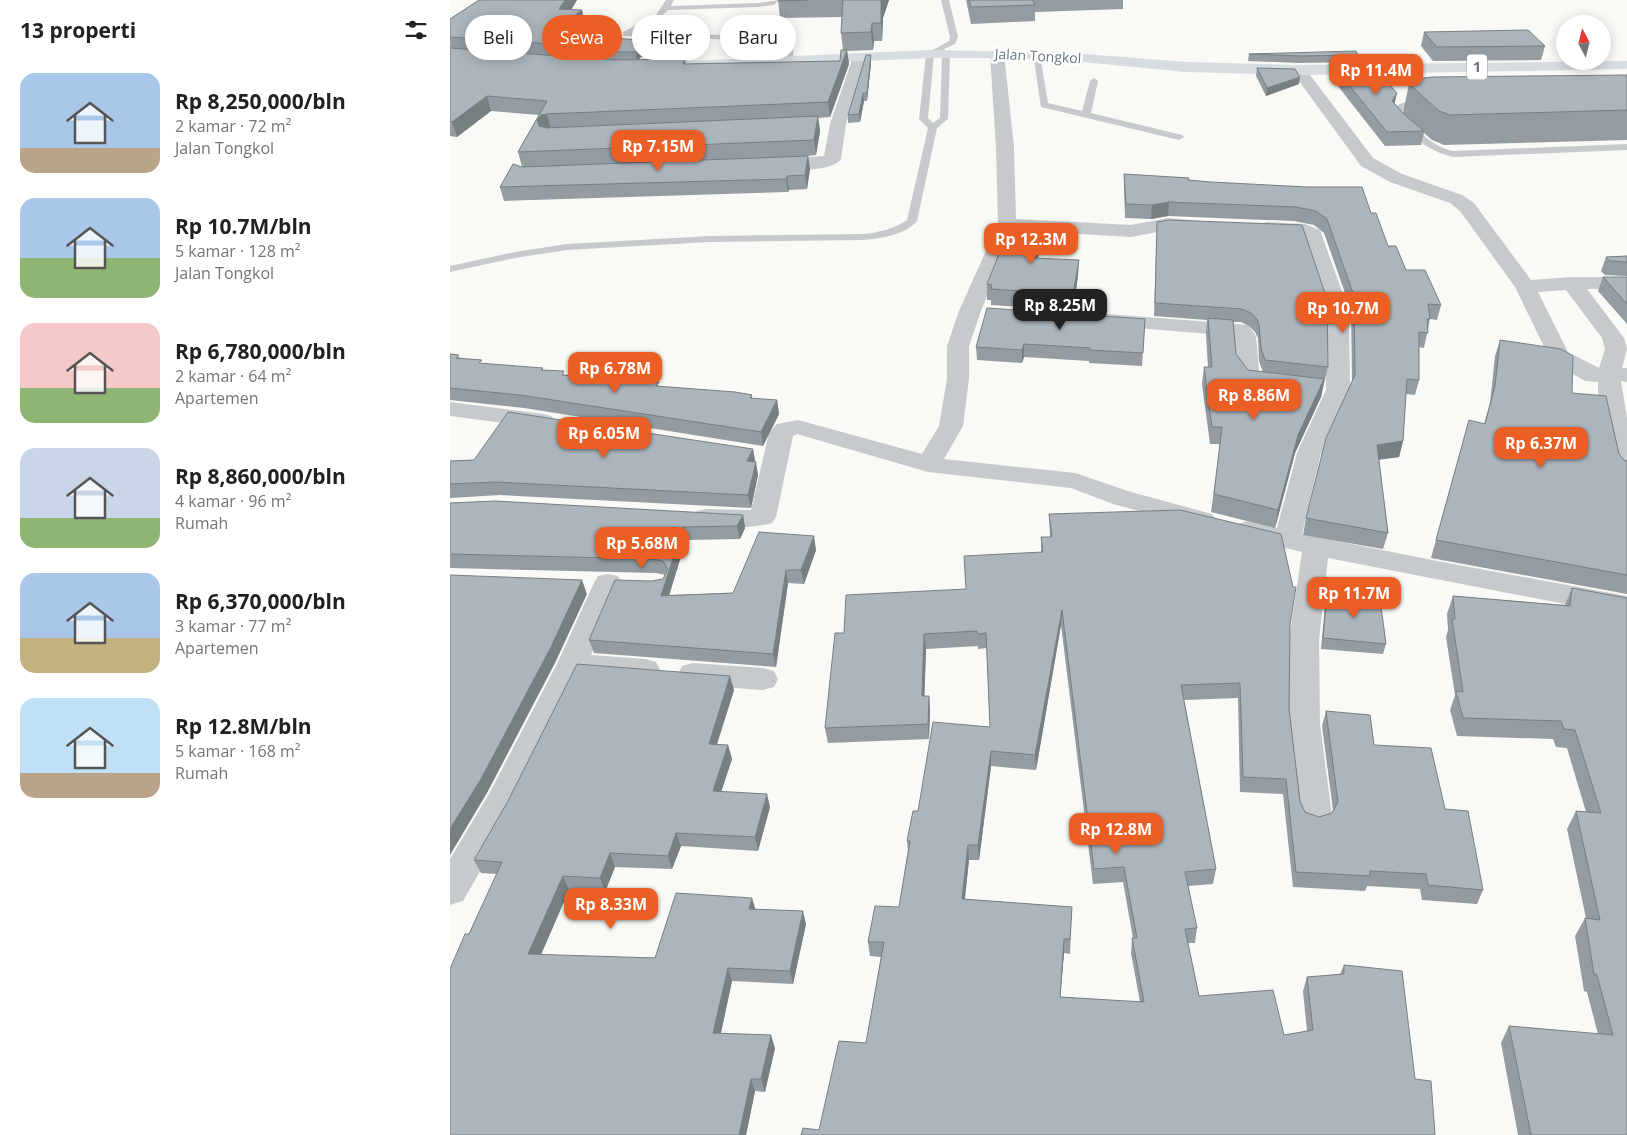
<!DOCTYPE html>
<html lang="id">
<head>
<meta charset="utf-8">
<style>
	:root { --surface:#fff; --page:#f2f2f2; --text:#202124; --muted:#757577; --accent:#eb5f24 }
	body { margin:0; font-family:"Open Sans",sans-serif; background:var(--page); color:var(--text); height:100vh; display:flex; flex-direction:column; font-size:19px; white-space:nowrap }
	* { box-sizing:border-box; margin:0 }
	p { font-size:16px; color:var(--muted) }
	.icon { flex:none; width:28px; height:28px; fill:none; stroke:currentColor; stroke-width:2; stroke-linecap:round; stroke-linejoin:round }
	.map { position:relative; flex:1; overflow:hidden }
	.sheet { display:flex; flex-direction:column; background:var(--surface); width:450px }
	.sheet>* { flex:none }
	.banner { position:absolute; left:15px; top:15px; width:475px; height:45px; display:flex; gap:10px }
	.needle { width:32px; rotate:353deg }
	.tools { position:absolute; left:1106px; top:15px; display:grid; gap:10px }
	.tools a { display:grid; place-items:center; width:55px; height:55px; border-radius:50%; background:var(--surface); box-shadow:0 2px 12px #0003; font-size:25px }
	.price { position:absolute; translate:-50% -42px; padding:0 11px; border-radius:10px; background:var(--accent); color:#fff; font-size:16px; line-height:32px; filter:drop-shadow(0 1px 2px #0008) }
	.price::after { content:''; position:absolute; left:50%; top:30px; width:15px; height:11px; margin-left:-8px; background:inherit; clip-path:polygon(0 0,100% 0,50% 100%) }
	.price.on { background:#222; color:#fff }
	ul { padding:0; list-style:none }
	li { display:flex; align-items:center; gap:15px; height:125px; padding:0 20px }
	li span { display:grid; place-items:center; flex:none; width:140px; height:100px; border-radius:15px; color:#555 }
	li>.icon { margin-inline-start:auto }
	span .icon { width:60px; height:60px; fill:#fffc; stroke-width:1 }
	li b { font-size:21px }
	h2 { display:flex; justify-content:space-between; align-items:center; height:60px; padding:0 20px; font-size:21px }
	.tag { padding:0 18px; border-radius:22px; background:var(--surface); box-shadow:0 2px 12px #0003; font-size:18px; line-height:45px }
	.tag.on { background:var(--accent); color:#fff }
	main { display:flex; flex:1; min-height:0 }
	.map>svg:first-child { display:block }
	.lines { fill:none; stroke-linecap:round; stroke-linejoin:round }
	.service { fill:#c6cacd; fill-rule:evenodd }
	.minor { fill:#c6cacd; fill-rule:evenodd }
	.trunk { fill:#d6dce0; fill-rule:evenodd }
	.wall { fill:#949ca1; fill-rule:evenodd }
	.shaded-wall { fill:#787f83 }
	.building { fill:#acb5bb; stroke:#787f83; fill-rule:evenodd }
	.labels { text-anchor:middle; stroke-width:5; stroke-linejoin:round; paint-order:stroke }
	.far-street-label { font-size:14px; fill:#678; stroke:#fff }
	.shield { fill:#fff; stroke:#94a0ac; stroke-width:1 }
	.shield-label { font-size:15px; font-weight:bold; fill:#678 }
</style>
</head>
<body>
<main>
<section class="sheet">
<h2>13 properti<svg class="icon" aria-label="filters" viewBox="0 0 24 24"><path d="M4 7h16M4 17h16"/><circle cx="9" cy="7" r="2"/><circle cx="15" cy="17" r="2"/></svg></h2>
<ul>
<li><span style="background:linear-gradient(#a9c7e8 75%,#b9a48a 0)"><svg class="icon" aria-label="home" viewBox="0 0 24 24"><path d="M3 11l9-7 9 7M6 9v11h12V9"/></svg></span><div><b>Rp 8,250,000/bln</b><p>2 kamar · 72 m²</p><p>Jalan Tongkol</p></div></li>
<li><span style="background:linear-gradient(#a9c7e8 60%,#8fb573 0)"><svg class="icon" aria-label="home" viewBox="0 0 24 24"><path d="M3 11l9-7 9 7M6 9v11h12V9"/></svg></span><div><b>Rp 10.7M/bln</b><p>5 kamar · 128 m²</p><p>Jalan Tongkol</p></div></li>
<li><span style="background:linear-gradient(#f6c9c9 65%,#8fb573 0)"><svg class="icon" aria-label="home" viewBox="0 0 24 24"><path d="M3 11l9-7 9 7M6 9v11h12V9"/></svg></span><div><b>Rp 6,780,000/bln</b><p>2 kamar · 64 m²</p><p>Apartemen</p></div></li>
<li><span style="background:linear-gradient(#c9d6e8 70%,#8fb573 0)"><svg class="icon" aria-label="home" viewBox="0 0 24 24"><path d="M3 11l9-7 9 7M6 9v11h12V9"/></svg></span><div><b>Rp 8,860,000/bln</b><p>4 kamar · 96 m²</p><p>Rumah</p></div></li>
<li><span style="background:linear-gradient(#a9c7e8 65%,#c2b280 0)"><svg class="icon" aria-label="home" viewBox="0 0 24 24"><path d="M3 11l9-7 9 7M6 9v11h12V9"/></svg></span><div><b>Rp 6,370,000/bln</b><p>3 kamar · 77 m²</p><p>Apartemen</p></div></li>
<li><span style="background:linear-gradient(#bfe0f5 75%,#b9a48a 0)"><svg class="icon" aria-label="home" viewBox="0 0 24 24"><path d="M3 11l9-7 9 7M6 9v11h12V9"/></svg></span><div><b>Rp 12.8M/bln</b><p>5 kamar · 168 m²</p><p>Rumah</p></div></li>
</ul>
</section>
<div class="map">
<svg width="1177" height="1135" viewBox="0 0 1177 1135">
	<rect width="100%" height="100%" fill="#f9f9f6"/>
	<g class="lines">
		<path class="service" d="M216,0H224L221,6L309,3L329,0L324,5L309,7L218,10L205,22L186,32L325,37L342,43L344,60L337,62L335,46L324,41L173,36V32L206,15Z
			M491,0H499L508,37L505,44L494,49L500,55L498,119L487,128L467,221C455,235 432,238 414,240L260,242L117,250L65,258L0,272V266L65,252L117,244L260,236L414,234C430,232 444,229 457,220L478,128L469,119L476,54L499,41L500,37ZM488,53L492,56L490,118L483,123L478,118L484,55Z
			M583,53L590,55L598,103L632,111L640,81L644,78L648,81L641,113L732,135L734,137L729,140L591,107Z
			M973,99L976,100V104L959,106L950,113C966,128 980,146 1003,151L1177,144V150L1003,157C977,151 958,134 941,113C948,101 960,101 973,99Z"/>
		<path class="minor" d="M547,50L552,51L554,54L564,147L566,219L681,225L718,218L751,221L753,225L751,229L744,231L718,230L681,237L563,230L531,311L519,346V379L513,426L494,459L625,473L681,492L762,514L766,520L762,526L753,528L663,504L621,488L478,472L347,434L343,436L326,517L322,523C299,529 270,529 247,523L243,517L247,511L256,509L301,510L319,433L327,424L348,420L472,454L489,426L497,379V346L509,311L548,224L546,147L540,54L542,51Z
			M410,53L415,54L417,57L396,124L391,159C381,173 338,170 322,170L316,169L313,165L316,161L322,160L374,156L380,124L403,57L405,54Z
			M849,65L854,67L923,158L952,174L1012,195L1024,203L1081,280L1122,277H1177V289H1137L1174,338L1177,349L1172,368H1177V382L1171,381L1177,418V479L1168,476L1164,471L1148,395V382L1135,381L1101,361L1065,287L1010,211L1000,203L940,182L911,166L841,70L844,67ZM1116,290L1152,338L1155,349L1149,368L1118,352L1088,292Z
			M817,222L855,224L870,230L899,311L900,390L871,453L852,534L987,561L1177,596V616L878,558L869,640L870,724L882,816L877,826L865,830L853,826L848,816L838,724L839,640L852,552L788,536L784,530L788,524L797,521L827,528L847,453L876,390L877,311L854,237L810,232L807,228L810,224Z
			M658,314L798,325L806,336L809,371L818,376L834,379L837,384L834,389C825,391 816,390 807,387C778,379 788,358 784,336L650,325L647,320L650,315Z
			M0,402L93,414L101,416L105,421L101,426L93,428L0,416Z
			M158,574L168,576L172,583L141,655L195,659L206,662L210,670L206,678L195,681L131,676L63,814L13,901L0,905V859L39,794L107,664L144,583L148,576Z
			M243,663L313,668L324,671L328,679L324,687L313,690L243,685L232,682L228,674L232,666Z"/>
		<path class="trunk" d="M480,50L622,53L736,62L849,65L1177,61V69L849,75L736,72L622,61L547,58H480L236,69L231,68L229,65L231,62L236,61Z"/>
	</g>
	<path class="wall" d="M127,0L121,10H132L135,24L130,28L149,43L124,57L139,58L138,52L201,41L203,48L188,60L235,59L236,64L390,61L393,50L391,33L392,17L330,18L328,0H439L433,18L432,41H424L423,50L397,51L399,64L380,117L368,118L370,131L366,155L358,156L360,169L357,189L339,190L338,192L54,201L50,187L72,167L68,152L89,115L41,111L7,137L0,136V19Z
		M516,0H673V9L585,12V21L521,24Z
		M974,32L1095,46L1091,60L983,61L971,46Z
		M799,54L908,55L907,62L849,63L798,61Z
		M421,55V63L417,101H414L410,122L398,123V115Z
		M882,64L945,104L953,113L959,84L1177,75V140L994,145L982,140L974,133L971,145L935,146L880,76Z
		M807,68L849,84L816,96L806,76Z
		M674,174L738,180L921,213L938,246L956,270L991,305L987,320L980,319L974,348L969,347V380L965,395L956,394L953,441L949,457L929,460L938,533L933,549L853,535L856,518L902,382L901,310L874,233L864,225L844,221L718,216L701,219L675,218L674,188Z
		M707,222L878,367L871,397L845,453L825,528L761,512L770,444H760L752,384L754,367H758L756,335L757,320L704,316ZM783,322H791L799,326L805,332L808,338L809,361L813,372L798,370L786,354Z
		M592,241L588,258L628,276L623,310L541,305V300H537V284Z
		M1177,256V276L1155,275L1151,271L1156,257Z
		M1153,277H1177V324L1148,291Z
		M695,319L692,366L639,363V361L574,357L572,363L527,360L526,347Z
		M1050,340L1122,393L1169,454L1174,460L1177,461V594L981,558L1019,420L1034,424L1040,403L1045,356Z
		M0,354L11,358L33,364L93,368V370L116,375L210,386L302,395V399L327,400L329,414L313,446L74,408L0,400Z
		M303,449L308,475L301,508L50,495L0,498V461Z
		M0,504L293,515L295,528L290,539L236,540L219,595L283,593L366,550L354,584L338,583L326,667L144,653L139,640L202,581L213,579L215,575L206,573L0,568Z
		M599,514L840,625L839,709L850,801L855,812L869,817L882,813L883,810L872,726L876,711L924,745L995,809L1033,890L1027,904L972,900L970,889L917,886L915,891L843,887L833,794L790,792L788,698L734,700L766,869L763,884L738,886L747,928L745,943H738L749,996L834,1035L857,1031L853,991L857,977L890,974L894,965L965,1079L369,1130L416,1043L431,957L420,956L418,942L449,907L458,851L457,841L468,811L540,727L537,648L528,649V646L476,649L474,696H479L480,711L479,739L378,743L375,728L394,633L516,589L591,552V537H600ZM611,625L643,884L673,882L683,938H682L681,953L690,1002L610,997L614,953L620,954L622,907L515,899L519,860H529L541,766L586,770Z
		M1122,588L1177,598V1135H1068L1051,1043L1059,1026L1148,1034L1137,992L1134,991L1125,936L1135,918H1136L1117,829L1126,811L1136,812L1117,748L1106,747L1103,739L1007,736L1000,710L1005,695L996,637L998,630L997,614L1003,596L1115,605Z
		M877,594L936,644L933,654L871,649L875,604Z
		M284,690L267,745H278L282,759L271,791L320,807L308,851L231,846L222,869L165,867L155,892L119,890L91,955L205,958L305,909L356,924L343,984L282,981L271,1033L325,1048L315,1092L305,1091L296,1135H0L19,934L47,874L31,873L24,860Z"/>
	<path class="shaded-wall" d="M115,0H127L113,23L109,9Z
		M431,0H439L433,18L432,41L431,23Z
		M132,10L135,24L114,40L111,26Z
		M422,23L424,41L423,50L421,32Z
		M146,29L149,43L120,59L116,45Z
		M201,41L203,48L187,60L186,52Z
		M397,50L399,64L380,117L378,102Z
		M421,55V63L417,101V93Z
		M850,77L849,84L816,96L817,88Z
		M413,93L414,101L410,122L409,114Z
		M947,93L944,106L942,101Z
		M37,96L41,111L7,137L2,122Z
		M97,114L101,129L91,135L87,120L91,115Z
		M368,116L370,131L366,155L364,140Z
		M358,156L360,169L357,189L355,175Z
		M337,176L339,190L338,192L336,179Z
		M719,202L718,216L701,219L702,205Z
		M592,225V241L584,273V258Z
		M629,260L628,276L623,310V294Z
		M574,344V357L572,363V350Z
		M874,379L871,397L845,453L825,528L828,510L848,435Z
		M327,400L329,414L313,446L311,432Z
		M953,441L949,457L923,460L927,445Z
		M303,449L305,463L297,461Z
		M306,462L308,475L301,508L298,495Z
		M293,515L295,528L290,539L287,526Z
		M233,527L236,540L215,609L211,596Z
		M364,536L366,550L354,584L351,570Z
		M336,570L338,583L326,667L323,654Z
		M132,580L137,594L105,663L37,793L0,855V829Z
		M612,610L611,625L586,770L585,755Z
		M474,634L476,649L474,711L472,696Z
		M280,676L284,690L262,758L259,744Z
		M479,696L480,711L479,739L478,724Z
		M278,745L282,759L267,805L263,791Z
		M541,751V766L529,860L528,845Z
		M317,794L320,807L308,851L305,837Z
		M226,833L231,846L222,869L218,856Z
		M518,845L519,860L513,913L512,899Z
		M160,853L165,867L155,892L150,878Z
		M113,876L119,890L85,968L78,954Z
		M302,898L306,911L299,909Z
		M353,911L356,924L343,984L340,971Z
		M614,939V953L609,1011L610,997Z
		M278,968L282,981L268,1046L263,1033Z
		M321,1035L325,1048L315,1092L311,1079Z
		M301,1079L305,1091L296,1135H289Z"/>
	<path class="building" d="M29,0H115L109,9L132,10L111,26L146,29L116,45L0,37V19Z
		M328,0H357L328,1Z
		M393,0H431V23H422L421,32L391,33Z
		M519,0H583L585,5L521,7Z
		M1078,30L1095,46L987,47L974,32Z
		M164,38L201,41L186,52H138Z
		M0,48L164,60L235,59L233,64L390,61L391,50H397L378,102L97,114L91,115L87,120L89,126L97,128L368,116L364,140L68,152L97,101L37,96L2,122L0,121Z
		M906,51L908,55L850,56L799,54Z
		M416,55H421L417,93H413L409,114L398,115Z
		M920,63L947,93L942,101L956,116L974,131L937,132L882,64Z
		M807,68L845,69L850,77L817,88Z
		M1177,75V110L1000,115L989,111L959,84L966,79L982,77Z
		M358,156L355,175L337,176L336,179L50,187L63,164L72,167Z
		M674,174L739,178L738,180L761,182L857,187H912L921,213H926L938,246H946L956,270H975L991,305L978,304L980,319H977L978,333L969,332V380L957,379L953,441L927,445L938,533L856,518L876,438L905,375L904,296L877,219L866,211L846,207L719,202L702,205L676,204Z
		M719,220L852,225L877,299L878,367L815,360L811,348L809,325L807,319L801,313L792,309L705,303L707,222Z
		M561,224L592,225L584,258L629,260L623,294L541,289L542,285L537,284Z
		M1177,256V262L1160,261L1156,257Z
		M1153,277H1177V304Z
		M537,308L695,319L693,353L639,350L640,348L574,344L572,350L526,347Z
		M758,318L783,320L786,354L798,370L874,379L848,435L828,510L764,494L772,427H762L754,367H762Z
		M1050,340L1111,349L1123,356L1122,393L1156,396L1169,454L1174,460L1177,461V575L986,540L1019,420L1035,424L1045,386Z
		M0,354L9,355L6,358L32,360L29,363L93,368L91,370L114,371L112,375L209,382L206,386L285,392L302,395L300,398L327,400L311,432L70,395L0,388Z
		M58,412L303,449L297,461L306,462L298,495L45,482L0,484V461L24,460Z
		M45,501L293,515L287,526L233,527L211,596L283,593L309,532L364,536L351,570H336L323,654L139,640L165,580L202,581L213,579L218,569L213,561L202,559L0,554V503Z
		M730,510L831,534L843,587H846L840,625L839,709L850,801L855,812L869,817L882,813L888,802L876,711L920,715L924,745L981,748L995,809L1018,811L1033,890L978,885L976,874L920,871V876L846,872L836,779L793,777L790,683L731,685L766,869L735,872L747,928L735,929L749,996L823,990L834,1035L863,1030L857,977L894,974V965L952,971L965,1079L981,1081L985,1135H351L353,1128L369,1130L389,1041L416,1043L434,942H418L425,906L449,907L460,841H457L463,811H468L483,722L540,727L536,633L528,634L527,631L474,634L472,696H479L478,724L375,728L385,633H394L396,595L516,589L514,556L593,552L591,537H602L599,514ZM612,610L644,869L674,867L687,938H682L694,1002L610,997L614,939H620L622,907L512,899L518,845H528L541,751L585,755Z
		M0,575L132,580L100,649L31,779L0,829Z
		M1122,588L1177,598V1135H1081L1059,1026L1163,1035L1147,975L1144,974L1135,918L1150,920L1126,811L1151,813L1125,730L1114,729L1111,721L1013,718L1006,691L1013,692L1002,619H1005L1003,596L1120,606Z
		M877,594L930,599L936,644L873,638Z
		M127,664L280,676L259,744L278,745L263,791L317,794L305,837L226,833L218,856L160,853L150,878L113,876L78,954L205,958L226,893L302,898L299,909L353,911L340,971L278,968L263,1033L321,1035L311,1079H301L289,1135H0V969L15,934H19L52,862L24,860L58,801Z"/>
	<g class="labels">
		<g class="far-street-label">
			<text transform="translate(588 56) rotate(3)" y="5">Jalan Tongkol</text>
		</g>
		<rect class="shield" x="1017" y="54.5" width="20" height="25" rx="4"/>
		<g class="shield-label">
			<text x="1027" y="72">1</text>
		</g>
	</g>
</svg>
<div class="tools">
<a><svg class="needle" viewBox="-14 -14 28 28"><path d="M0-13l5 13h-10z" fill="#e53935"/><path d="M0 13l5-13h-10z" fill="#757577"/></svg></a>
</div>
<b class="price" style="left:926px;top:96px">Rp 11.4M</b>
<b class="price" style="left:208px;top:172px">Rp 7.15M</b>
<b class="price" style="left:581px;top:265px">Rp 12.3M</b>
<b class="price on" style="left:610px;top:331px">Rp 8.25M</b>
<b class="price" style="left:893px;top:334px">Rp 10.7M</b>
<b class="price" style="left:165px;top:394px">Rp 6.78M</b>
<b class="price" style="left:804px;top:421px">Rp 8.86M</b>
<b class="price" style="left:154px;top:459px">Rp 6.05M</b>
<b class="price" style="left:1091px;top:469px">Rp 6.37M</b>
<b class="price" style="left:192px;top:569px">Rp 5.68M</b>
<b class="price" style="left:904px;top:619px">Rp 11.7M</b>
<b class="price" style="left:666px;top:855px">Rp 12.8M</b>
<b class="price" style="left:161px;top:930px">Rp 8.33M</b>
<div class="banner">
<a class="tag">Beli</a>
<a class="tag on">Sewa</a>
<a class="tag">Filter</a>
<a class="tag">Baru</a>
</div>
</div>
</main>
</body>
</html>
